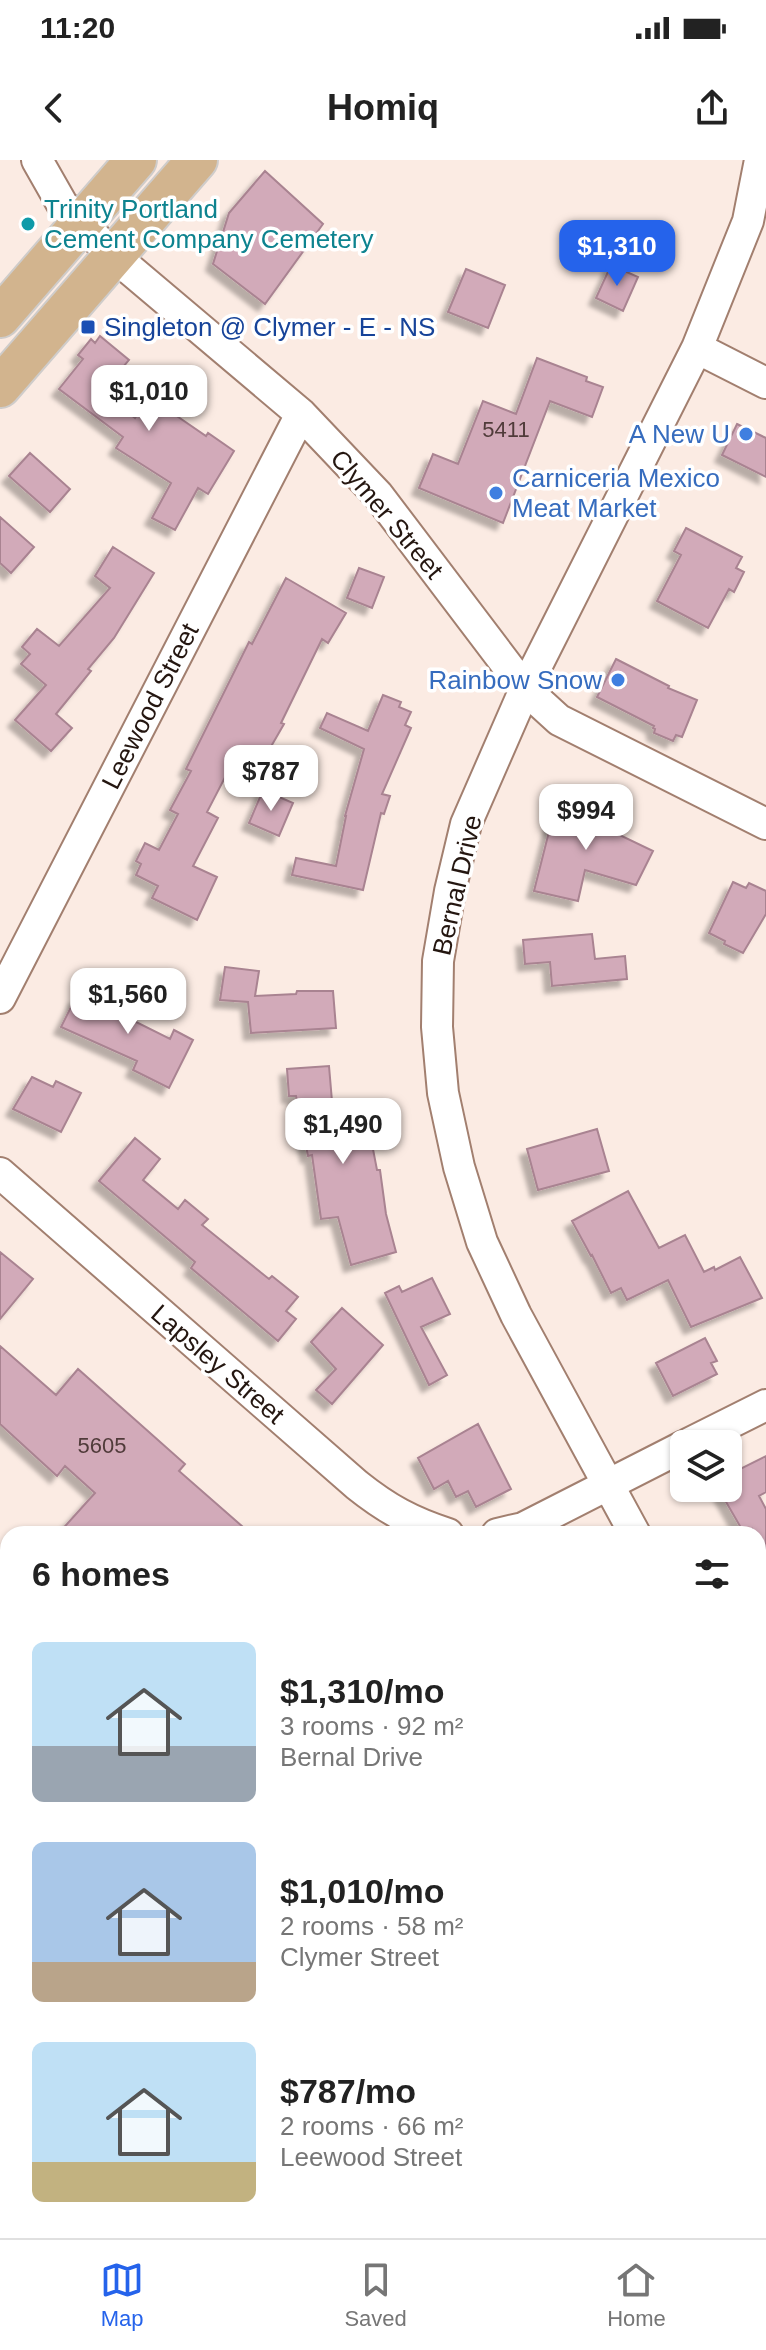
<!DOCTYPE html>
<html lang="en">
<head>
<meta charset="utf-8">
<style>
	:root { --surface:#fff; --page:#f6f6f6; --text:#222; --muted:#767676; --line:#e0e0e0; --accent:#2563eb }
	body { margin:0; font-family:Arial,sans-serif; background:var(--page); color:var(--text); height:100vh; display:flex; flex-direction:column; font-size:30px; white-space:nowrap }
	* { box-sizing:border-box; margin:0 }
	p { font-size:26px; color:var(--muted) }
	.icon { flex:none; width:44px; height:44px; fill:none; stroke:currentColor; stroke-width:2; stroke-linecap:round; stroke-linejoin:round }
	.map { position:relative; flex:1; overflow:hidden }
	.sheet { position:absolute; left:0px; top:1366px; width:766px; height:712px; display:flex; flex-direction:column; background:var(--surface); border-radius:24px 24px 0 0; box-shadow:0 2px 6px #0004 }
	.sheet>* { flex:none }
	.fabs { position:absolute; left:670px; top:1270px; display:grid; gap:16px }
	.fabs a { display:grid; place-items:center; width:72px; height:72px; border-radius:12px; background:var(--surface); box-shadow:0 2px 6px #0004; font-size:40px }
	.price { position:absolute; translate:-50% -68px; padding:0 18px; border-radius:16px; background:#fff; color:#222; font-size:26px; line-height:52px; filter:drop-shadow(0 2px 4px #0008) }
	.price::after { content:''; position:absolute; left:50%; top:48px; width:24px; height:18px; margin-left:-12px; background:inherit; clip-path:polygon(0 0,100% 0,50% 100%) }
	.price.selected { background:var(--accent); color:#fff }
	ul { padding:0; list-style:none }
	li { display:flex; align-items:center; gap:24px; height:200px; padding:0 32px }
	li span { display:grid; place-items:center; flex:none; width:224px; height:160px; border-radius:12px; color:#555 }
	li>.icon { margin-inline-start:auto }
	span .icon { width:96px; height:96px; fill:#fffc; stroke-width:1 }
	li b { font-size:34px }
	h2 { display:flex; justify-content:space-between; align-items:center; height:96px; padding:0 32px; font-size:34px }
	.status { display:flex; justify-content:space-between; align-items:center; height:56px; padding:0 40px; background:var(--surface); direction:ltr }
	.status svg { height:22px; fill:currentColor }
	header { display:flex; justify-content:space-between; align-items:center; height:104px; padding:0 32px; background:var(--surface); font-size:36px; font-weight:800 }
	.tab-bar { display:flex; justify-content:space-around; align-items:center; height:112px; border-top:2px solid var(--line); background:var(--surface); font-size:22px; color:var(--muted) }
	.tab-bar a { display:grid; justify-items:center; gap:4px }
	.tab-bar .selected { color:var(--accent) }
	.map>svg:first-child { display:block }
	.green { fill:#b0d0bf }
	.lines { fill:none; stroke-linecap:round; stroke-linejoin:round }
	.stream { stroke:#7e939a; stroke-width:7 }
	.building { fill:#d2aab9; stroke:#a98391; stroke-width:2; filter:url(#shadow) }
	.minor-casing { stroke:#a27f6f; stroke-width:34 }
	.major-casing { stroke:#cfccca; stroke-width:44 }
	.minor { stroke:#fff; stroke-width:30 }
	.major { stroke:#d2b48e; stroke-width:40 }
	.culture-dot { fill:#0f9aa8; stroke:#fff; stroke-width:3 }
	.transit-dot { fill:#1a4fb4; stroke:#fff; stroke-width:3 }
	.shop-dot { fill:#3f7fe0; stroke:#fff; stroke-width:3 }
	.labels { text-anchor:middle; stroke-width:7; stroke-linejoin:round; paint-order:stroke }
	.number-label { font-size:22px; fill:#503b3a }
	.culture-label { font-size:26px; fill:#0d838f; stroke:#fff; text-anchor:start }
	.transit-label { font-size:26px; fill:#164399; stroke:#fff; text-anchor:start }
	.shop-label { font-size:26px; fill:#366cbe; stroke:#fff; text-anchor:end }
	.street-label { font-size:26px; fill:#241610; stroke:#fff }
</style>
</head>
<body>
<div class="status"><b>11:20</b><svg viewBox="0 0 49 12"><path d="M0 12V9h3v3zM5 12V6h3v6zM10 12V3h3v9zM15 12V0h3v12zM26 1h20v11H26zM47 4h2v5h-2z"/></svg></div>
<header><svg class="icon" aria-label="back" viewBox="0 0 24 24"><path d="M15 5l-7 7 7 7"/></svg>Homiq<svg class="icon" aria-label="share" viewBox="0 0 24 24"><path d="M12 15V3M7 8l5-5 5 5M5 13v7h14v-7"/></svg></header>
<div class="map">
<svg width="766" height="2078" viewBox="0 0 766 2078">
	<defs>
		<filter id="shadow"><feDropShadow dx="-7" dy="7" stdDeviation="2" flood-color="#0004"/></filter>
	</defs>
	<rect width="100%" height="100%" fill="#fbebe3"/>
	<path class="green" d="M0,1535L8,1542V1760L0,1755Z
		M758,1868L766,1873V2078H594L593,2070H758Z"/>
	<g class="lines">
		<path class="stream" d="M0,1676L8,1681
			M758,2063L766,2072"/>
	</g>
	<path class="building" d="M265,11L323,64L265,144L213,104L229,53Z
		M611,105L638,117L623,151L596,138Z
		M466,109L505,125L488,168L448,152Z
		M100,176L129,200L102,232L135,258L146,240L165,253L168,250L206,276L208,273L234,291L208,334L198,328L175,370L152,358L171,323L116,288L123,277L59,229L83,199L78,195L91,179L95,183Z
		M537,198L587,217L586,221L603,227L592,257L550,241L503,363L419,328L433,294L458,304L483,241L516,254Z
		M737,264L766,278V317L722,295Z
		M30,293L70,329L50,352L9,316Z
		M0,357L34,387L11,413L0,403Z
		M686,368L742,397L736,408L744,412L734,432L729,429L708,468L657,441L681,395L674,391Z
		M113,387L154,413L114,478L88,509L91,511L56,554L72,568L51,591L15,560L46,525L21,504L30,494L22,487L37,469L59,486L110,428L95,416Z
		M359,408L384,417L372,448L347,438Z
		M286,418L346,453L328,483L322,479L281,563L284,564L258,609L235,598L207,652L218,658L193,706L217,717L197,760L152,738L158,726L136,715L141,704L136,701L145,683L159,690L178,654L170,650L191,611L186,609L249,482L252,484Z
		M616,499L669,526L668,528L697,540L682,577L676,575L673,581L654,573L655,569L653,568L654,566L597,537Z
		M383,535L401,542L399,547L411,552L405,565L411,568L382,634L390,636L384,654L381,653L363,730L292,715L296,698L336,706L346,656H345L364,589L320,568L327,553L368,571Z
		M263,630L293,643L279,676L249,663Z
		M557,640L611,654L607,669L653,691L636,725L585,710L578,741L534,731Z
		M733,722L746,728L749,723L766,731V754L743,793L724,784L725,781L709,773Z
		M592,774L595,799L625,796L627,819L552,826L550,802L525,804L523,780Z
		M225,807L259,811L255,836L296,834L297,831H333L336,868L251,873L248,842L220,840Z
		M105,825L125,833L129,844L124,856L170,879L174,870L193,880L169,928L133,910L137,901L61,867L76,837L95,846Z
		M329,906L333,953L355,949L357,960L367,958L377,1010H380L386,1054L396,1092L351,1105L338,1057L321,1059L312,995L308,996L296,936H289L287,909Z
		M32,917L53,927L56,921L81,933L61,972L13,949Z
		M597,969L609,1011L538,1030L527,989Z
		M135,978L160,999L143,1020L178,1049L185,1040L208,1059L202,1065L269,1119L272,1116L298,1137L286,1151L296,1159L278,1181L191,1108L195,1102L99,1021Z
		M628,1031L659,1088L685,1075L704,1112L714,1107L715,1110L740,1097L762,1138L691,1167L668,1120L627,1140L621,1128L611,1133L592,1095L591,1096L572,1061Z
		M0,1092L33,1119L0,1159Z
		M432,1118L450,1154L421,1167L447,1215L429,1225L385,1133L399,1126L402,1132Z
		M342,1148L383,1185L332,1244L316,1230L336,1209L311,1182Z
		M705,1178L717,1201L711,1203L717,1214L673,1236L656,1203Z
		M0,1186L56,1235L78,1209L185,1304L179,1311L251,1374H58L95,1333L65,1306L57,1316L0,1264Z
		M478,1264L511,1329L476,1347L468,1331L456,1337L448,1321L434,1329L418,1298Z
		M766,1296V1332L759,1336L766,1349V1396L758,1381V1374H754L752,1369L744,1373L718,1328H728V1315Z"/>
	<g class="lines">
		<g class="minor-casing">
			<path id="minor" d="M37,0L62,44L114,96L301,254L378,335L525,529L559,560L766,664
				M697,188L766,223
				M0,838L301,254
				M0,1013L357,1325C387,1349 411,1362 448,1374
				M688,1284L766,1245
				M497,1374L523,1368L684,1286
				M635,1374L516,1155L482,1082L459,1007L443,933L437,867L438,801L450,731L466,664L525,529L697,188L748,61L760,0
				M758,1579L766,1574
				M758,1603L766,1621
				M0,1909L8,1914
				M244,2070L256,2078"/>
		</g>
		<g class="major-casing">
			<path id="major" d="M0,157L136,0
				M0,227L197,0"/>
		</g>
		<use href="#minor" class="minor"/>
		<use href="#major" class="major"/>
	</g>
	<circle class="culture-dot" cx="28" cy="64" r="8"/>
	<rect class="transit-dot" x="80" y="159" width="16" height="16" rx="4"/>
	<g class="shop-dot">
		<circle cx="746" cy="274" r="8"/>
		<circle cx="496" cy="333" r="8"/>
		<circle cx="618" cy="520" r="8"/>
	</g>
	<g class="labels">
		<g class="number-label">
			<text x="506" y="277">5411</text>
			<text x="102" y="1293">5605</text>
		</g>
		<g class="culture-label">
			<text x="44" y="58">Trinity Portland<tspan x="44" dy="30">Cement Company Cemetery</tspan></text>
		</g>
		<g class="transit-label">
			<text x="104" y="176">Singleton @ Clymer - E - NS</text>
		</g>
		<g class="shop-label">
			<text x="730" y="283">A New U</text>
			<text x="512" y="327" text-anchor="start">Carniceria Mexico<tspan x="512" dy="30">Meat Market</tspan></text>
			<text x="602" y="529">Rainbow Snow</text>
		</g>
		<g class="street-label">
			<text transform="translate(387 354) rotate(50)" y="9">Clymer Street</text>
			<text transform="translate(150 546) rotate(-63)" y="9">Leewood Street</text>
			<text transform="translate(457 725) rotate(-77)" y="9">Bernal Drive</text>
			<text transform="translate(218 1204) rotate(41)" y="9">Lapsley Street</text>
		</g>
	</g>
</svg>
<div class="fabs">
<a><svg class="icon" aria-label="layers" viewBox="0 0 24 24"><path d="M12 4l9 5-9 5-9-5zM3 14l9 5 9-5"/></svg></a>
</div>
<b class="price selected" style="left:617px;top:128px">$1,310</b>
<b class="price" style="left:149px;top:273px">$1,010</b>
<b class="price" style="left:271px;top:653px">$787</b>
<b class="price" style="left:586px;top:692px">$994</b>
<b class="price" style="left:128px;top:876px">$1,560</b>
<b class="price" style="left:343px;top:1006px">$1,490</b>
<section class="sheet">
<h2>6 homes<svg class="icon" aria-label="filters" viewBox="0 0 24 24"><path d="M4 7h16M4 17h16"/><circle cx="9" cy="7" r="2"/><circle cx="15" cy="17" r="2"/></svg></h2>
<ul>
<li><span style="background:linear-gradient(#bfe0f5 65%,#9aa5b1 0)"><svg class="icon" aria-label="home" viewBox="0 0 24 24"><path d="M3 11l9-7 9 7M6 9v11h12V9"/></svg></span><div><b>$1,310/mo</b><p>3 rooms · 92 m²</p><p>Bernal Drive</p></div></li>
<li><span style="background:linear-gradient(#a9c7e8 75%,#b9a48a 0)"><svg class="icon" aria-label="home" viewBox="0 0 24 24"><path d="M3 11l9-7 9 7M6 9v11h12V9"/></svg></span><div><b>$1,010/mo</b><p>2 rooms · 58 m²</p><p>Clymer Street</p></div></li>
<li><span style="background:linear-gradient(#bfe0f5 75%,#c2b280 0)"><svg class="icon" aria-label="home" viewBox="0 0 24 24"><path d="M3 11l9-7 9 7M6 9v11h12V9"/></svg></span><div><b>$787/mo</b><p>2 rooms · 66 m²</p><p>Leewood Street</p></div></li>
</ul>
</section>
</div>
<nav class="tab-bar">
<a class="selected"><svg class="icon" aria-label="map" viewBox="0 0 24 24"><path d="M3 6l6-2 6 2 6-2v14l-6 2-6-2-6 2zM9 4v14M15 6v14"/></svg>Map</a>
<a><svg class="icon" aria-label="saved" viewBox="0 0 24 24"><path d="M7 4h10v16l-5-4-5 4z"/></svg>Saved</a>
<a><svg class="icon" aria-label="home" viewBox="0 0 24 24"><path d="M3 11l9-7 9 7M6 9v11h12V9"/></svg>Home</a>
</nav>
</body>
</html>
